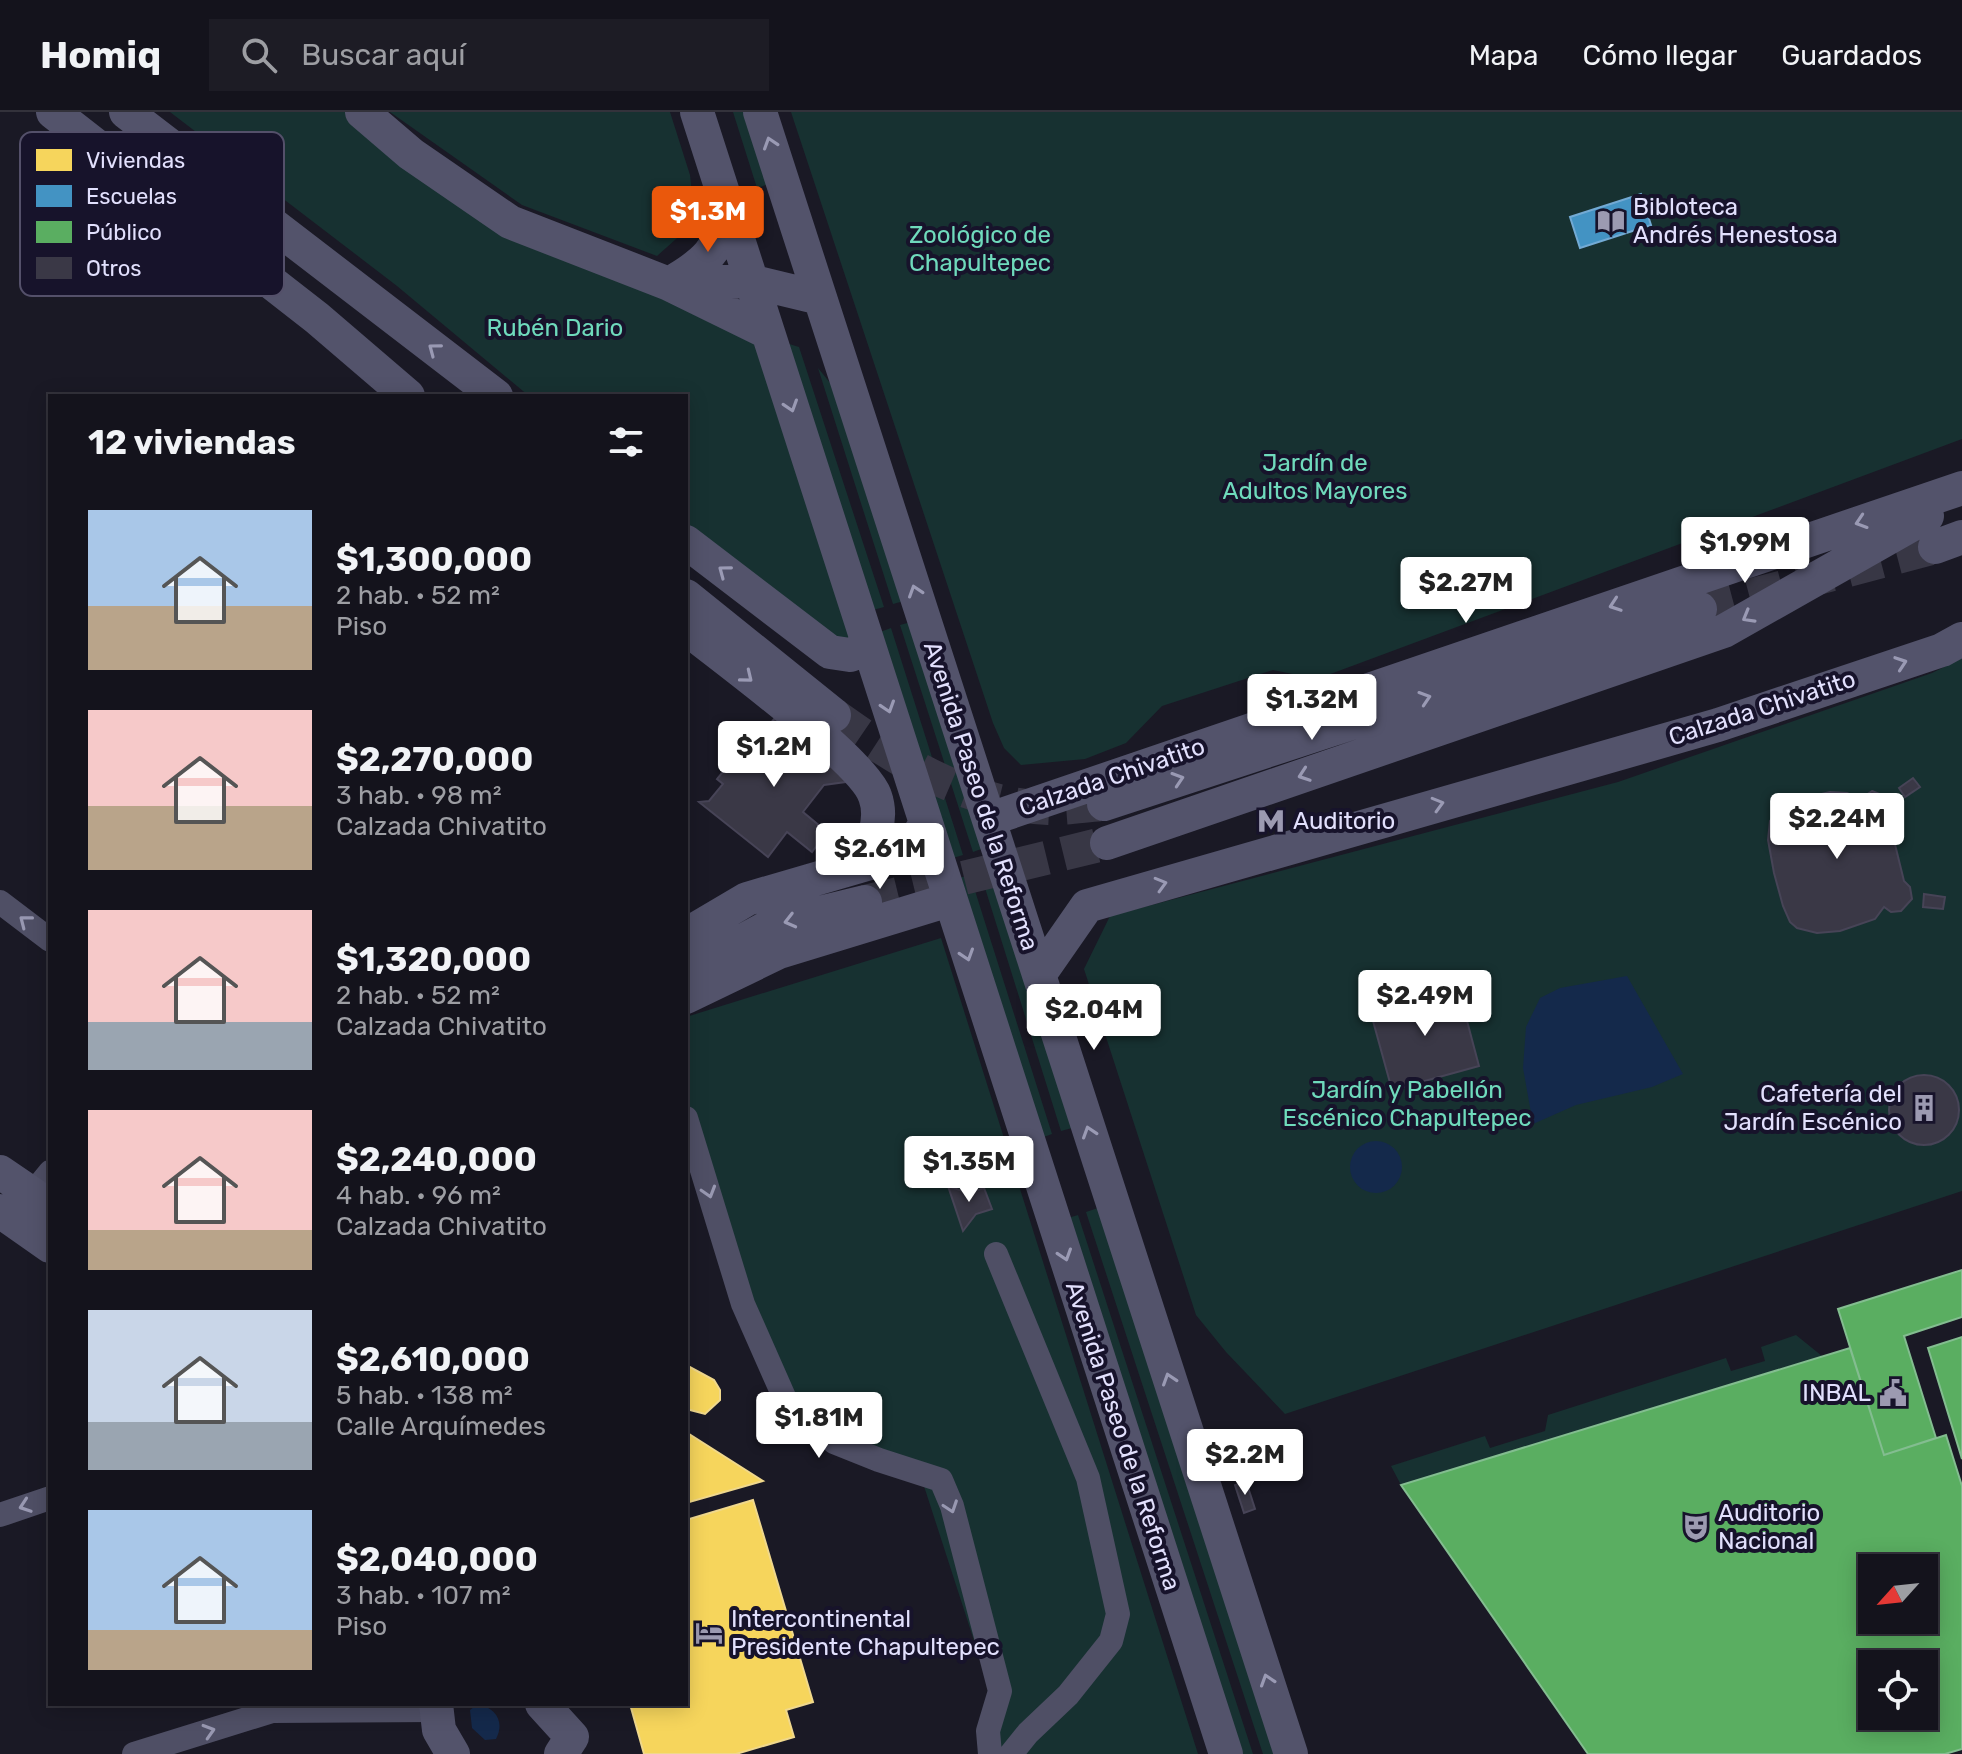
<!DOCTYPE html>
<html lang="es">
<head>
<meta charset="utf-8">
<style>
	:root { --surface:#14131c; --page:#1d1c25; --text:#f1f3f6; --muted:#9d9ea3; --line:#33323b; --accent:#ea580c }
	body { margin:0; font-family:Rubik,sans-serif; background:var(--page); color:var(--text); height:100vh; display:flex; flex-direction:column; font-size:30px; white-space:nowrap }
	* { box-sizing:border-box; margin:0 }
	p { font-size:26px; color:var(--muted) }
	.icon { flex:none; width:44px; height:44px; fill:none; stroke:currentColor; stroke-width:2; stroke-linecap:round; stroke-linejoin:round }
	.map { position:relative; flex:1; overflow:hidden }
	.panel { position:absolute; left:48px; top:282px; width:640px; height:1312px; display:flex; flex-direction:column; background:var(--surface); border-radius:0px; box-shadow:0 4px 20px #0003,0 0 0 2px var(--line) }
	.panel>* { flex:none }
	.needle { width:52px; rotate:243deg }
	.buttons { position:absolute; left:1858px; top:1442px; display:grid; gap:16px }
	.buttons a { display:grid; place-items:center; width:80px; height:80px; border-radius:0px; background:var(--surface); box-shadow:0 4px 20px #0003,0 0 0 2px var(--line); font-size:40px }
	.price { position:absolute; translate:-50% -68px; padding:0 18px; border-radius:8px; background:#fff; color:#222; font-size:26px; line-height:52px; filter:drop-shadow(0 2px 4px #0008) }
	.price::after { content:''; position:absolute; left:50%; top:48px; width:24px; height:18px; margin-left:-12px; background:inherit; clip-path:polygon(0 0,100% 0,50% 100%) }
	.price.active { background:var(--accent); color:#fff }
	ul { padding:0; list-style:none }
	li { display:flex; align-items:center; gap:24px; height:200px; padding:0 40px }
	li span { display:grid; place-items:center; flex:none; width:224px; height:160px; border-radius:0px; color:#555 }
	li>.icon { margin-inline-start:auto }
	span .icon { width:96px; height:96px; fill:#fffc; stroke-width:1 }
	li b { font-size:34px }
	h2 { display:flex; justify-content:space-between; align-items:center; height:96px; padding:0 40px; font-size:34px }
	header { display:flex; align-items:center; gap:48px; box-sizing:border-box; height:112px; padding:0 40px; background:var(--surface); border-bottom:2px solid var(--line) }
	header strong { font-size:38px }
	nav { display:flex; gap:44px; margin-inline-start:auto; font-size:28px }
	.search { width:560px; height:72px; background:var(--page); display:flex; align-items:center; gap:20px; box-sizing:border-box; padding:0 28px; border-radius:0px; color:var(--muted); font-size:30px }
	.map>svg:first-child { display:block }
	.green { fill:#173131 }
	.water { fill:#14294b }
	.homes { fill:#f6d55c; stroke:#f0d88c; stroke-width:2 }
	.schools { fill:#4393c3; stroke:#73aad4; stroke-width:2 }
	.public { fill:#5aae61; stroke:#83bd90; stroke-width:2; fill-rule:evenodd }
	.building { fill:#3a3846; stroke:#474457; stroke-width:2 }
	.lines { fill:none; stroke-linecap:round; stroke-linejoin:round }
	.secondary-tunnel { stroke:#383745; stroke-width:34; stroke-dasharray:34 17; stroke-linecap:butt }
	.street { stroke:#4f4f65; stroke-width:24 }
	.secondary { stroke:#53536b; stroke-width:34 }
	.oneway { stroke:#9a9ab4 }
	.oneway2 { stroke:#9898b1 }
	.labels { text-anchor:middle; stroke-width:8; stroke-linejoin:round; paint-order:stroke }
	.poi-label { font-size:24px; fill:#e2e0fd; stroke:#17132b; text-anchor:start }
	.park-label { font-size:24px; fill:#6fdabc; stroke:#17132b }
	.street-label { font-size:24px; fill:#e2e0fd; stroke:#17132b }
	.key { fill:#17132b; stroke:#54506a; stroke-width:2 }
	.key-label { font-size:22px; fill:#e2e0fd }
</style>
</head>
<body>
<header>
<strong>Homiq</strong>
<div class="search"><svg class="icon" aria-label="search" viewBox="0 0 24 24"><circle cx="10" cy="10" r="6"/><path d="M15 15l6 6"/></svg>Buscar aquí</div>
<nav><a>Mapa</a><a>Cómo llegar</a><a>Guardados</a></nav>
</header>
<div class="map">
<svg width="1962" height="1642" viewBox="0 0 1962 1642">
	<rect width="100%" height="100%" fill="#1a1925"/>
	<path class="green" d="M170,0H345L499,119L753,220L859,524L843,534L686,414V284H529L397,174Z
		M390,0H670L690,63L695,110L657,144L522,93Z
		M733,0H746L769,72L757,76Z
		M791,0H1962V327L1317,567L1273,558L1162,594L1126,631L1085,647L1021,653L1004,636L993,611Z
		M786,231L799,235L884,495L873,498Z
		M818,256L835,277L904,489L893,492Z
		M911,510L984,736L973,740L900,513Z
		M891,516L963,743L953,746L880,520Z
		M1962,546V1079L1285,1302L1226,1240L1196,1203L1084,857L1110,804L1618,670L1932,561Z
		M990,757L1072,1016L1061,1019L980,760Z
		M970,763L1052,1022L1041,1026L959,766Z
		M941,826L1198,1642H992L990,1578L923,1371L787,1287L686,998V905Z
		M1098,1096L1275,1642H1263L1086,1100Z
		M1078,1103L1253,1642H1241L1068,1106Z
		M1796,1223L1822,1244L1401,1373L1391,1354L1485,1324L1490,1336L1545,1319L1548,1303L1726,1246L1731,1259L1765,1249L1761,1235Z"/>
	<path class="water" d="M1627,864L1683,962L1652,975L1576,993L1533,1012L1523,956L1526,915L1540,886L1560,876Z
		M1350 1055a26 26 0 1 1 52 0a26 26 0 1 1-52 0Z
		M478,1592C496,1596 505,1610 496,1627L485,1628L472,1616L470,1598Z"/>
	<path class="homes" d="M686,1253L714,1268L720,1278V1288L705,1302L686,1297Z
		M686,1320L763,1369L686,1391Z
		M753,1388L813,1590L786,1598L794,1625L736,1642H644L630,1592H686V1408Z"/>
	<path class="schools" d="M1641,82L1651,113L1580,136L1570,105Z"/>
	<path class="public" d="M1962,1158V1205L1904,1224L1936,1326L1884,1343L1838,1197Z
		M1962,1225V1347L1928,1236Z
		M1850,1236L1884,1343L1946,1323L1962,1374V1637L1945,1642H1588L1401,1373ZM1872,1456H1924V1508H1872ZM1872,1552H1924V1604H1872Z"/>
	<path class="building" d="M775,606L853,669L824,673L803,700L827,720L812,740L787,720L768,745L699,690L709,689L723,672L717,667L755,620L760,624Z
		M1913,666L1920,675L1905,685L1899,676Z
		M1872,679L1887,685L1891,692L1888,704L1904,769L1910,775L1912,787L1901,799L1891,800L1884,795L1875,807L1840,819L1817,821L1797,816L1790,810L1783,794L1774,761L1768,728L1770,709L1782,696L1801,687L1830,680L1847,681L1860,687Z
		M1924,782L1945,785L1943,797L1923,795Z
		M1458,875L1479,954L1392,978L1370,898Z
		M1889 998a35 35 0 1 1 70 0a35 35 0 1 1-70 0Z
		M948,1074L968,1081L984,1076L992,1097L976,1102L963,1119Z
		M1246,1369L1255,1397L1244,1401L1235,1373Z"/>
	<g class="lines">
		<path class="secondary-tunnel" d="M1700,497L1935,435
			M834,603C898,649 968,693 1048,696C1066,697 1086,693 1104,692
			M865,790L1107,731"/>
		<path class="street" d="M0,790L50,828
			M686,1006L743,1192L785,1287L834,1330L879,1348L941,1368L952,1394L1000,1579L988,1619L990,1642
			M32,1082L50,1060
			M996,1142L1088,1366L1118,1502L1111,1529L1068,1583L1028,1621L1011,1642
			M0,1403L50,1386
			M134,1642L272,1599L435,1598"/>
		<path class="secondary" d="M53,0L317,206L408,284
			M126,0L496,284
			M362,0L411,42L510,110L669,172L767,220
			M697,0L1226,1642
			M760,0L1291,1642
			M669,172C704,152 721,138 728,97
			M673,172L750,169L820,186
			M686,430L830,540L850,543L869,536
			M1935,435L1962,425
			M686,484L834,603
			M686,516C722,545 863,648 875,684C884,709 872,732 860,754
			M1104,692L1700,497
			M990,707L1962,376
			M1107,731L1724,519L1927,404
			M686,823L747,787L884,747L912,733L925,713
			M686,860L774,812L865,790
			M1039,863L1087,794L1718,613L1942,538L1962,527
			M686,885L779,840L949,788
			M0,1060L50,1094
			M0,1099L50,1134
			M436,1592L439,1618L453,1642
			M542,1592L572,1625L561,1642"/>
	</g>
	<defs><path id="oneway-chevron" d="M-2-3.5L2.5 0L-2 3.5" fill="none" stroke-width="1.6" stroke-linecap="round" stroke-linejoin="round" transform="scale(2)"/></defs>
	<g class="oneway">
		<use href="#oneway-chevron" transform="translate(770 31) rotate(-108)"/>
		<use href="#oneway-chevron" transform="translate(434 237) rotate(-143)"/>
		<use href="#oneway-chevron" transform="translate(791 294) rotate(72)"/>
		<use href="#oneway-chevron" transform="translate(1861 410) rotate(162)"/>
		<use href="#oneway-chevron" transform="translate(724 459) rotate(-143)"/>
		<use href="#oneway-chevron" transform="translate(915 479) rotate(-108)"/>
		<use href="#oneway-chevron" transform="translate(1615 493) rotate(161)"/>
		<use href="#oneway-chevron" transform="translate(1748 505) rotate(150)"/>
		<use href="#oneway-chevron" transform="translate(1901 551) rotate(-19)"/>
		<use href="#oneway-chevron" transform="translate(747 565) rotate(39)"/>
		<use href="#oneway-chevron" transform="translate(1425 586) rotate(-18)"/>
		<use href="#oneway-chevron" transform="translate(888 595) rotate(72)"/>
		<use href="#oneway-chevron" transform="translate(1304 663) rotate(161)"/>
		<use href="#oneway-chevron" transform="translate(1178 667) rotate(-18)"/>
		<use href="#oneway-chevron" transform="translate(1438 692) rotate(-16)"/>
		<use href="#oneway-chevron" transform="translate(1161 772) rotate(-16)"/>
		<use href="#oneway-chevron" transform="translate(790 809) rotate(166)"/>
		<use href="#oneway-chevron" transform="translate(967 843) rotate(72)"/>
		<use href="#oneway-chevron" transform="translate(1089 1020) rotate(-108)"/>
		<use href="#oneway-chevron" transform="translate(1065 1143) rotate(72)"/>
		<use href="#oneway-chevron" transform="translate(1169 1267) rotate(-108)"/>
		<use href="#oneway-chevron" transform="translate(1267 1568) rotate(-108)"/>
	</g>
	<g class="oneway2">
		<use href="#oneway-chevron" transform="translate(25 809) rotate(-142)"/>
		<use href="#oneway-chevron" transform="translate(709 1080) rotate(73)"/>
		<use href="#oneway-chevron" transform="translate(25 1394) rotate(161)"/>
		<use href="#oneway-chevron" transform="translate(951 1395) rotate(71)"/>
		<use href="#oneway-chevron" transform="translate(209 1619) rotate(-17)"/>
	</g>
	<defs>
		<g id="library-bare" transform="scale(2.16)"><path d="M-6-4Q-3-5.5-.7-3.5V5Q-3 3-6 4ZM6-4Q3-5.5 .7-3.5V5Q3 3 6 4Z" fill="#9c9ab1" stroke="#17132b" stroke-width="2.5" paint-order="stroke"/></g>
		<g id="metro-bare" transform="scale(2.16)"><path d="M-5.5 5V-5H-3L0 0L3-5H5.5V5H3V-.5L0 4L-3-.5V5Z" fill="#9c9ab1" stroke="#17132b" stroke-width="2.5" paint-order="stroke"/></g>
		<g id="building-bare" transform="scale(2.16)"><path d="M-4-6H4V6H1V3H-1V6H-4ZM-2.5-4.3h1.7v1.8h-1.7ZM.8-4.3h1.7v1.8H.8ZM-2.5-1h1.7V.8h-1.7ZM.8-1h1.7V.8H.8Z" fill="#9c9ab1" stroke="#17132b" stroke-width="2.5" paint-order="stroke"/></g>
		<g id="civic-bare" transform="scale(2.16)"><path d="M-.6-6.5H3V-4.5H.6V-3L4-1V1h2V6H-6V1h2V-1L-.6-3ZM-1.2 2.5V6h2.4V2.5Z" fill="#9c9ab1" stroke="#17132b" stroke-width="2.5" paint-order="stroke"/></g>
		<g id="theatre-bare" transform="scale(2.16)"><path d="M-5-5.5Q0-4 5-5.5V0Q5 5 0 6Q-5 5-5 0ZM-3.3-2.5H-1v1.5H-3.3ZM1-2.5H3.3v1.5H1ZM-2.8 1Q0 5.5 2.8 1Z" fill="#9c9ab1" stroke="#17132b" stroke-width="2.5" paint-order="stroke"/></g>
		<g id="hotel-bare" transform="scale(2.16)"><path d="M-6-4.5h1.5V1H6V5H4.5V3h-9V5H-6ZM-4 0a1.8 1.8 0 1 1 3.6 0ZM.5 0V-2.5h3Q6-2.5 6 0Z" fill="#9c9ab1" stroke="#17132b" stroke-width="2.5" paint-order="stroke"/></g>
	</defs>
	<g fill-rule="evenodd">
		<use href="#library-bare" x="1611" y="109"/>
		<use href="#metro-bare" x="1271" y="709"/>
		<use href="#building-bare" x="1924" y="996"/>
		<use href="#civic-bare" x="1893" y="1281"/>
		<use href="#theatre-bare" x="1696" y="1415"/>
		<use href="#hotel-bare" x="709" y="1521"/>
	</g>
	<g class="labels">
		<g class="poi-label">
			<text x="1633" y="103">Bibloteca<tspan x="1633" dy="28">Andrés Henestosa</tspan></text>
			<text x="1293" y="717">Auditorio</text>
			<text x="1902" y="990" text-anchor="end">Cafetería del<tspan x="1902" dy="28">Jardín Escénico</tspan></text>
			<text x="1871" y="1289" text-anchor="end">INBAL</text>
			<text x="1718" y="1409">Auditorio<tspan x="1718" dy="28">Nacional</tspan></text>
			<text x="731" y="1515">Intercontinental<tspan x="731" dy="28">Presidente Chapultepec</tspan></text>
		</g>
		<g class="park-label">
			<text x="980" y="131">Zoológico de<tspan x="980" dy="28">Chapultepec</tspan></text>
			<text x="555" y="224">Rubén Dario</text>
			<text x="1315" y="359">Jardín de<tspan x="1315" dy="28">Adultos Mayores</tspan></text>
			<text x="1407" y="986">Jardín y Pabellón<tspan x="1407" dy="28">Escénico Chapultepec</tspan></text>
		</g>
		<g class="street-label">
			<text transform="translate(1762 596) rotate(-18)" y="8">Calzada Chivatito</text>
			<text transform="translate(1112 665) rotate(-19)" y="8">Calzada Chivatito</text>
			<text transform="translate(981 684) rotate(72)" y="8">Avenida Paseo de la Reforma</text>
			<text transform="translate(1123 1324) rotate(72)" y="8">Avenida Paseo de la Reforma</text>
		</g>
	</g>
	<rect x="20" y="20" width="264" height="164" rx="12" class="key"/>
	<rect x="36" y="37" width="36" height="22" fill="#f6d55c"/>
	<rect x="36" y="73" width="36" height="22" fill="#4393c3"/>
	<rect x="36" y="109" width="36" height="22" fill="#5aae61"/>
	<rect x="36" y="145" width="36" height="22" fill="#3a3846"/>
	<g class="key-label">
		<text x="86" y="56">Viviendas</text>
		<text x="86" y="92">Escuelas</text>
		<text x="86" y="128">Público</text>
		<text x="86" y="164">Otros</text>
	</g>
</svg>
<div class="buttons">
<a><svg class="needle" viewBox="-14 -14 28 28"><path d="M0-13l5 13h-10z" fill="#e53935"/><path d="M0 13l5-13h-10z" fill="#9d9ea3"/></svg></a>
<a><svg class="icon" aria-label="locate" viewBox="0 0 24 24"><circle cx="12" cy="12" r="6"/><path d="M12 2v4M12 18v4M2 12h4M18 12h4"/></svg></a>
</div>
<b class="price active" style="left:708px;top:142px">$1.3M</b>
<b class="price" style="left:1745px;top:473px">$1.99M</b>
<b class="price" style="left:1466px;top:513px">$2.27M</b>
<b class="price" style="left:1312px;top:630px">$1.32M</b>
<b class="price" style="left:774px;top:677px">$1.2M</b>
<b class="price" style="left:1837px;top:749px">$2.24M</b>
<b class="price" style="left:880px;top:779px">$2.61M</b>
<b class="price" style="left:1425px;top:926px">$2.49M</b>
<b class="price" style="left:1094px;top:940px">$2.04M</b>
<b class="price" style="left:969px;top:1092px">$1.35M</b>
<b class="price" style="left:819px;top:1348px">$1.81M</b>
<b class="price" style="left:1245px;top:1385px">$2.2M</b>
<section class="panel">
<h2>12 viviendas<svg class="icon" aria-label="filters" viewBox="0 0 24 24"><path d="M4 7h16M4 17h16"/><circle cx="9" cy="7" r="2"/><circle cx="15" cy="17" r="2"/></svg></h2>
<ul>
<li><span style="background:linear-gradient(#a9c7e8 60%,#b9a48a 0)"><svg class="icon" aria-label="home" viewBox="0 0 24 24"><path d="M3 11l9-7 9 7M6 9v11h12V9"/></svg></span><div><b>$1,300,000</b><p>2 hab. · 52 m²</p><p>Piso</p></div></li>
<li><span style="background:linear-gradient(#f6c9c9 60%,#b9a48a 0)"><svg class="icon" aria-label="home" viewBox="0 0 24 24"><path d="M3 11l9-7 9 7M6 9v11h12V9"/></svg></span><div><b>$2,270,000</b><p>3 hab. · 98 m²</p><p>Calzada Chivatito</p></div></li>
<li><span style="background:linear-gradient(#f6c9c9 70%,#9aa5b1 0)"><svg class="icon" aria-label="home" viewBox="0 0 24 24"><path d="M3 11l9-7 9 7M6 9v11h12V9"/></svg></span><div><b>$1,320,000</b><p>2 hab. · 52 m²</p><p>Calzada Chivatito</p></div></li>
<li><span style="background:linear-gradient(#f6c9c9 75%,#b9a48a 0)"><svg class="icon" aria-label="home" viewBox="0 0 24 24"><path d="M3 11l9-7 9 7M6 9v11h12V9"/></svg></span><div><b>$2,240,000</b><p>4 hab. · 96 m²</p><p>Calzada Chivatito</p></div></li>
<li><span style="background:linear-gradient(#c9d6e8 70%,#9aa5b1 0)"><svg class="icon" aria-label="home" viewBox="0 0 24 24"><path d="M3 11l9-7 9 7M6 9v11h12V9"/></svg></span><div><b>$2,610,000</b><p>5 hab. · 138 m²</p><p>Calle Arquímedes</p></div></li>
<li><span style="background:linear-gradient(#a9c7e8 75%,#b9a48a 0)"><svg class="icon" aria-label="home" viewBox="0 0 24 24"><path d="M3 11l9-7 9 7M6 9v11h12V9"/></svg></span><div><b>$2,040,000</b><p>3 hab. · 107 m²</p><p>Piso</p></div></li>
</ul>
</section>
</div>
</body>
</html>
